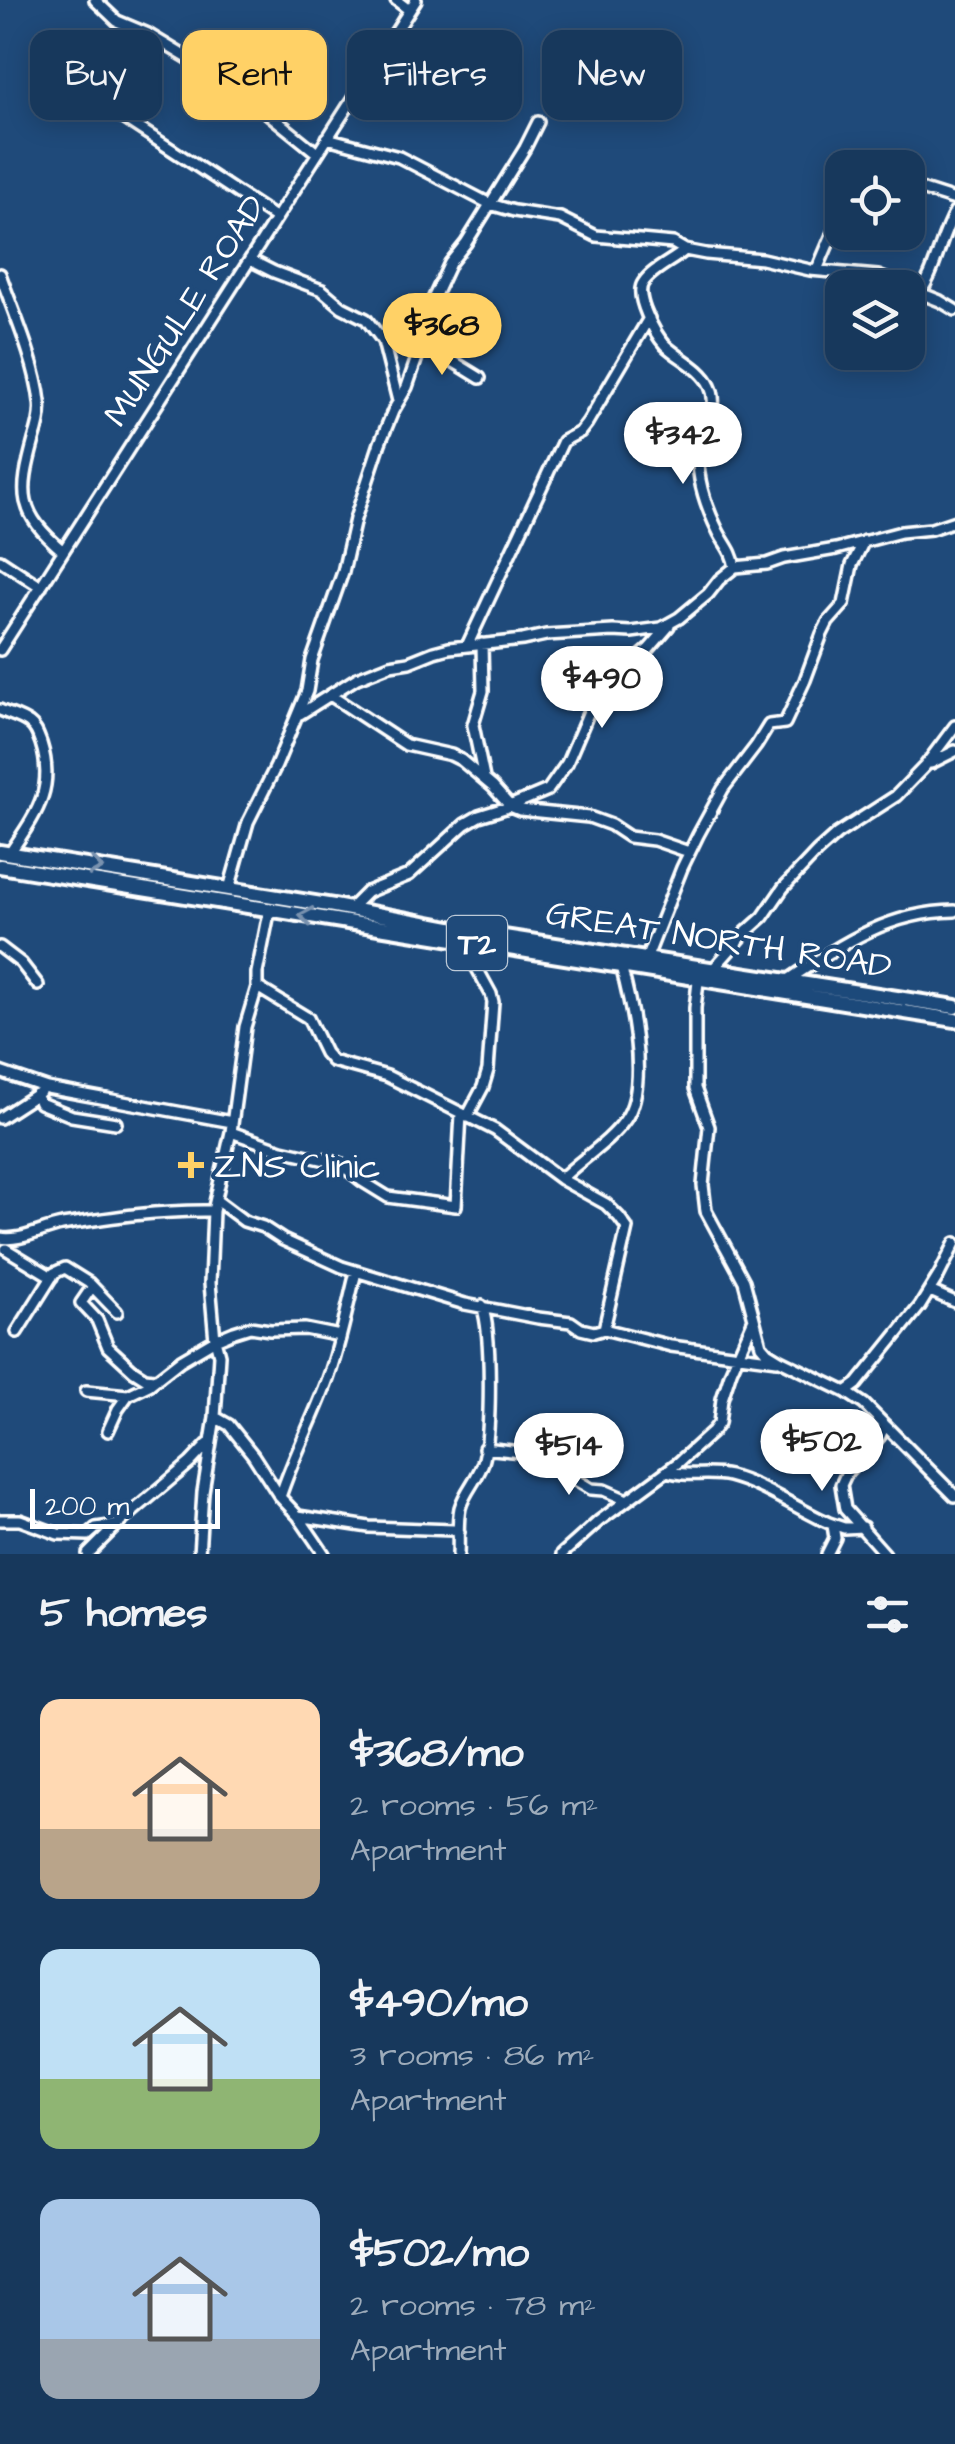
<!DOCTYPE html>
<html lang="en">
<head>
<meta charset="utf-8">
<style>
	:root { --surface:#17385c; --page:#244365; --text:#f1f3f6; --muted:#9eacbb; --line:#365272; --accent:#ffd166 }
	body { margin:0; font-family:"Architects Daughter",sans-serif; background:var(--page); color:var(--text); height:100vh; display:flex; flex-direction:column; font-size:38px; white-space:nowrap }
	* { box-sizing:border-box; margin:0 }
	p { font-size:32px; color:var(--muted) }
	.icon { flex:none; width:55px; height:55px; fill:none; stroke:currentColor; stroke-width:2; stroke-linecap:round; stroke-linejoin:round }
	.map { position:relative; height:1554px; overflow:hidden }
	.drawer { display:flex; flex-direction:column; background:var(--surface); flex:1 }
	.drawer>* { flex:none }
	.hud { position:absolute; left:30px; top:30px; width:895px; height:90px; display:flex; gap:20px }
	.controls { position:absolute; left:825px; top:150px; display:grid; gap:20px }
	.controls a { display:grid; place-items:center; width:100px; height:100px; border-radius:20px; background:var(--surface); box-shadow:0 5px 25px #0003,0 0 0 2px var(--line); font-size:50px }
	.scale { position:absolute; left:30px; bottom:25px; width:190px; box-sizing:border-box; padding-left:10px; border:5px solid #fff; border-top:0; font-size:28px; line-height:35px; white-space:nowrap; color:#fff; -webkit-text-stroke:8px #1f4a7a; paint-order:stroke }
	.price { position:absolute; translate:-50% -85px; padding:0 22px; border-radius:35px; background:#fff; color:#222; font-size:32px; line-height:65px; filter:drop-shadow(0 2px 5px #0008) }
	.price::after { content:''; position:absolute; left:50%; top:60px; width:30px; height:22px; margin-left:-15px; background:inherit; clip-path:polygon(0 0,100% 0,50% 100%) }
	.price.current { background:var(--accent); color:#111 }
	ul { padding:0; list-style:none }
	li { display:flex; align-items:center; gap:30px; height:250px; padding:0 40px }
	li span { display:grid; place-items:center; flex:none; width:280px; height:200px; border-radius:20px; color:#555 }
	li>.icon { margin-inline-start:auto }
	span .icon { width:120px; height:120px; fill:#fffc; stroke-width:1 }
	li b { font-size:42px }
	h2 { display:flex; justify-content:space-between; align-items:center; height:120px; padding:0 40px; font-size:42px }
	.tag { padding:0 35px; border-radius:20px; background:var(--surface); box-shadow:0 5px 25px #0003,0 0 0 2px var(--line); font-size:35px; line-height:90px }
	.tag.current { background:var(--accent); color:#111 }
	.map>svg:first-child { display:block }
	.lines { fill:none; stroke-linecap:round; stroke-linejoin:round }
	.minor-casing { stroke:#fff; stroke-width:16 }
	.highway-casing { stroke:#fff; stroke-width:20 }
	.minor { stroke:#1f4a7a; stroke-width:9 }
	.highway { stroke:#1f4a7a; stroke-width:12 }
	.oneway { stroke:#7992af }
	.poi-dot { fill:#ffd166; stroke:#1f4a7a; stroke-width:4 }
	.labels { text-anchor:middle; stroke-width:8; stroke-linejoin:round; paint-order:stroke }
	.shield { fill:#1f4a7a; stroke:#bcc9d7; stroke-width:2.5 }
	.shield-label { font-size:32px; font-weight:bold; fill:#fff }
	.street-label { font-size:35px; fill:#fff; stroke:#1f4a7a }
	.poi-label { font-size:35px; fill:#fff; stroke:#1f4a7a; text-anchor:start }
</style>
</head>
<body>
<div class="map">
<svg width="955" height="1554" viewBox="0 0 955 1554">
	<rect width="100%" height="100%" fill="#1f4a7a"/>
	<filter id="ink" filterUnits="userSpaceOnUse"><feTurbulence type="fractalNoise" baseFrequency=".01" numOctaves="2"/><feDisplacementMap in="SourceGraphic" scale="20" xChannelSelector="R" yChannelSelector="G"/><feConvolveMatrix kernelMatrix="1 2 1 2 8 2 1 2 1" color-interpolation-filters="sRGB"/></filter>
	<g filter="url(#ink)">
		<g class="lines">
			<g class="minor-casing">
				<path id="minor" d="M95,0L117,21L148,34L234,86L317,153
					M396,0L409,10
					M119,115L276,218
					M327,138L399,157L490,204L514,211L560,218L596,236L673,243L685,250L706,254L762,259L810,270L878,276L940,301L955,310
					M908,185L955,200
					M685,250C673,261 652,269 643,283C634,296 655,334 665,345C678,358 702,368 710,386C722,411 698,435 698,459C698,484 708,511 719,533C726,546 732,551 735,567
					M250,260L274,272L322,290L342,307L366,319L383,341L398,401
					M817,270L842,211
					M0,274C13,311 36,363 40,402C42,414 38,428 34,440C19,495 18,512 63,551
					M920,293C937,268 940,237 955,212
					M421,346L446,357L480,378
					M0,560L41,587
					M482,644L483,691L473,725L484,778
					M467,646L563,441L580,432L587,423L649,318
					M0,650L416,0
					M330,695L406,745L451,755L461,760L493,787L510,806L520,810L589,817L611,825L629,837L654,840L689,852
					M0,710C9,714 21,717 29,723C36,728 38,735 41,743C56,790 35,815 10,853
					M300,714L357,678L390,665L409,662L434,652L449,648L523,640L546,635L613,631L631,632L661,628L679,618L708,594L719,580L735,567L767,564L784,558L836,549L901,532L931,529L955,521
					M931,763L955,751
					M229,889L248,822L276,766L307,691L312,660L343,572L355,519L380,443L393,411L407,387L421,346L429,308L450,263L466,243L525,148L538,122
					M350,909L367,892L409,875L465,824L479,816L505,808L548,790L567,763L596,695L649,649L669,626
					M462,941L491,994L493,1002L488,1070L483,1087L467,1117
					M0,947L21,963L38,985
					M647,957L682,868L698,835L723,789L756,746L769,725L785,723L805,680L822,634L828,622L844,604L852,565L864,541
					M714,968L745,933L763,917L783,888L817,852L837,834L896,796L925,766L955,726
					M699,973L695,1008V1088L709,1127L703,1185L706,1211L744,1281L761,1345L767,1352L780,1360L846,1392L864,1404L955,1496
					M788,980C842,944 888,912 955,911
					M257,987L308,1018L325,1053L332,1061L387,1076L495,1130L561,1179L606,1204L619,1217L627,1228L604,1329
					M0,1072L47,1088L232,1122
					M36,1094L40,1103L72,1116L116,1123
					M0,1118L40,1092
					M231,1132L282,1150L339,1163L362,1181L388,1197L456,1206L461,1114
					M561,1179C581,1159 609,1143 625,1120C650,1086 631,1004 621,966
					M216,1200L244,1221L263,1227L283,1240L342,1267L465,1304L538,1318L571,1322L581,1329L594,1332L604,1329L671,1346L777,1360
					M0,1238C20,1242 41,1229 62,1225C112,1217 161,1210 213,1211
					M6,1249L52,1277
					M92,1287L81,1303L97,1320L108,1347L134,1371L145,1378L154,1379
					M930,1291L955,1302
					M17,1332L54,1273L65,1268L89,1283L117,1312
					M86,1391L128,1395
					M846,1392L857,1384L920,1306L939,1275L955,1243
					M215,1417L229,1425L253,1455L280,1497L298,1516L324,1554
					M108,1431L118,1409L128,1395L149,1385L181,1360L215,1340L234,1332L250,1327L270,1330L305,1329L340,1336
					M484,1448L530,1453L565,1436
					M530,1453L591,1489L604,1490L627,1500
					M667,1471C687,1478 708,1471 729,1476C762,1484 797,1509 829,1523L844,1528L863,1527
					M280,1497C293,1457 313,1420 328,1379C340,1345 347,1308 356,1272
					M298,1516L369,1527L453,1530L459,1532
					M0,1520H20L58,1534L88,1535L96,1528L117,1525
					M88,1554L117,1525L190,1463L208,1444
					M199,1554L203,1492L215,1417L219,1355L215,1340L210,1283L213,1211L231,1132L245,1027L257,987V973L270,908
					M458,1554C459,1540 457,1522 460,1508C465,1490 480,1477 484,1459C491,1431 492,1332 482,1306
					M562,1554L599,1521L679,1462L713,1431L719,1423L722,1399L731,1371L753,1321
					M827,1554L835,1538L833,1525
					M885,1554L845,1509L841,1485L847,1472L880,1436L885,1425"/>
			</g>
			<g class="highway-casing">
				<path id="highway" d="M0,852L334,906L466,931L955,1007
					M0,866L955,1020"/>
			</g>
			<use href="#minor" class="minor"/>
			<use href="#highway" class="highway"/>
		</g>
		<defs><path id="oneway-chevron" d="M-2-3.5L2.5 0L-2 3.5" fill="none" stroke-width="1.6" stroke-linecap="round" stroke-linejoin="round" transform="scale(2.5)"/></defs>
		<g class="oneway">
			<use href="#oneway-chevron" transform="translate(96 867) rotate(9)"/>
			<use href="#oneway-chevron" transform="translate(306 916) rotate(-171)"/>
		</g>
	</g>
	<path class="poi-dot" d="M186 1150h10v10h10v10h-10v10h-10v-10h-10v-10h10z"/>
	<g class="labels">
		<rect class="shield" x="447" y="916" width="60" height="54" rx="8"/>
		<g class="shield-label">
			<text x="477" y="954">T2</text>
		</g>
		<g class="street-label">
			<text transform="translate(184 310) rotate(-57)" y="12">MUNGULE ROAD</text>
			<text transform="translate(719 939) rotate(9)" y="12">GREAT NORTH ROAD</text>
		</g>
		<g class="poi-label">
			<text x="214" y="1177">ZNS Clinic</text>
		</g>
	</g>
</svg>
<div class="controls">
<a><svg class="icon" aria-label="locate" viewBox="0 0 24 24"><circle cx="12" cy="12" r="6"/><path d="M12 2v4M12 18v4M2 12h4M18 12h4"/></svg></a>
<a><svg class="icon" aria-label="layers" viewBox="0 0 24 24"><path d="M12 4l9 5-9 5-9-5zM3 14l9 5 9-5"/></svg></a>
</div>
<div class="scale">200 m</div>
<b class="price current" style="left:442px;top:378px">$368</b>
<b class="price" style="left:683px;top:487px">$342</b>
<b class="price" style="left:602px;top:731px">$490</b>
<b class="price" style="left:822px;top:1494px">$502</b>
<b class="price" style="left:569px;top:1498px">$514</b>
<div class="hud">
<a class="tag">Buy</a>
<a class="tag current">Rent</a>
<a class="tag">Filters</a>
<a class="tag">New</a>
</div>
</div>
<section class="drawer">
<h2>5 homes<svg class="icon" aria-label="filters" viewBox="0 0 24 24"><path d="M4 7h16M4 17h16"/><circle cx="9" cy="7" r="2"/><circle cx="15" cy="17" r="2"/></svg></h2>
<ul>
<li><span style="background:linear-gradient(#ffd9b3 65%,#b9a48a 0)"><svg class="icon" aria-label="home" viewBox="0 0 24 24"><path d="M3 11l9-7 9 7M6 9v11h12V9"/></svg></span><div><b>$368/mo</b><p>2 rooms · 56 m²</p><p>Apartment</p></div></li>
<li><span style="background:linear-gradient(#bfe0f5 65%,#8fb573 0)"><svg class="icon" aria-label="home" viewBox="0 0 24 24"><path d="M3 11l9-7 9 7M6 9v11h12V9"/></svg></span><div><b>$490/mo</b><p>3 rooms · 86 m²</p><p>Apartment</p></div></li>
<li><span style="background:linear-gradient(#a9c7e8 70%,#9aa5b1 0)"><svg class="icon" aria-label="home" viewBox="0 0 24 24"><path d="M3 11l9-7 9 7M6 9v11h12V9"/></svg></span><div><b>$502/mo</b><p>2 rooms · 78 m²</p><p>Apartment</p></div></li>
</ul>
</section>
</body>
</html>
